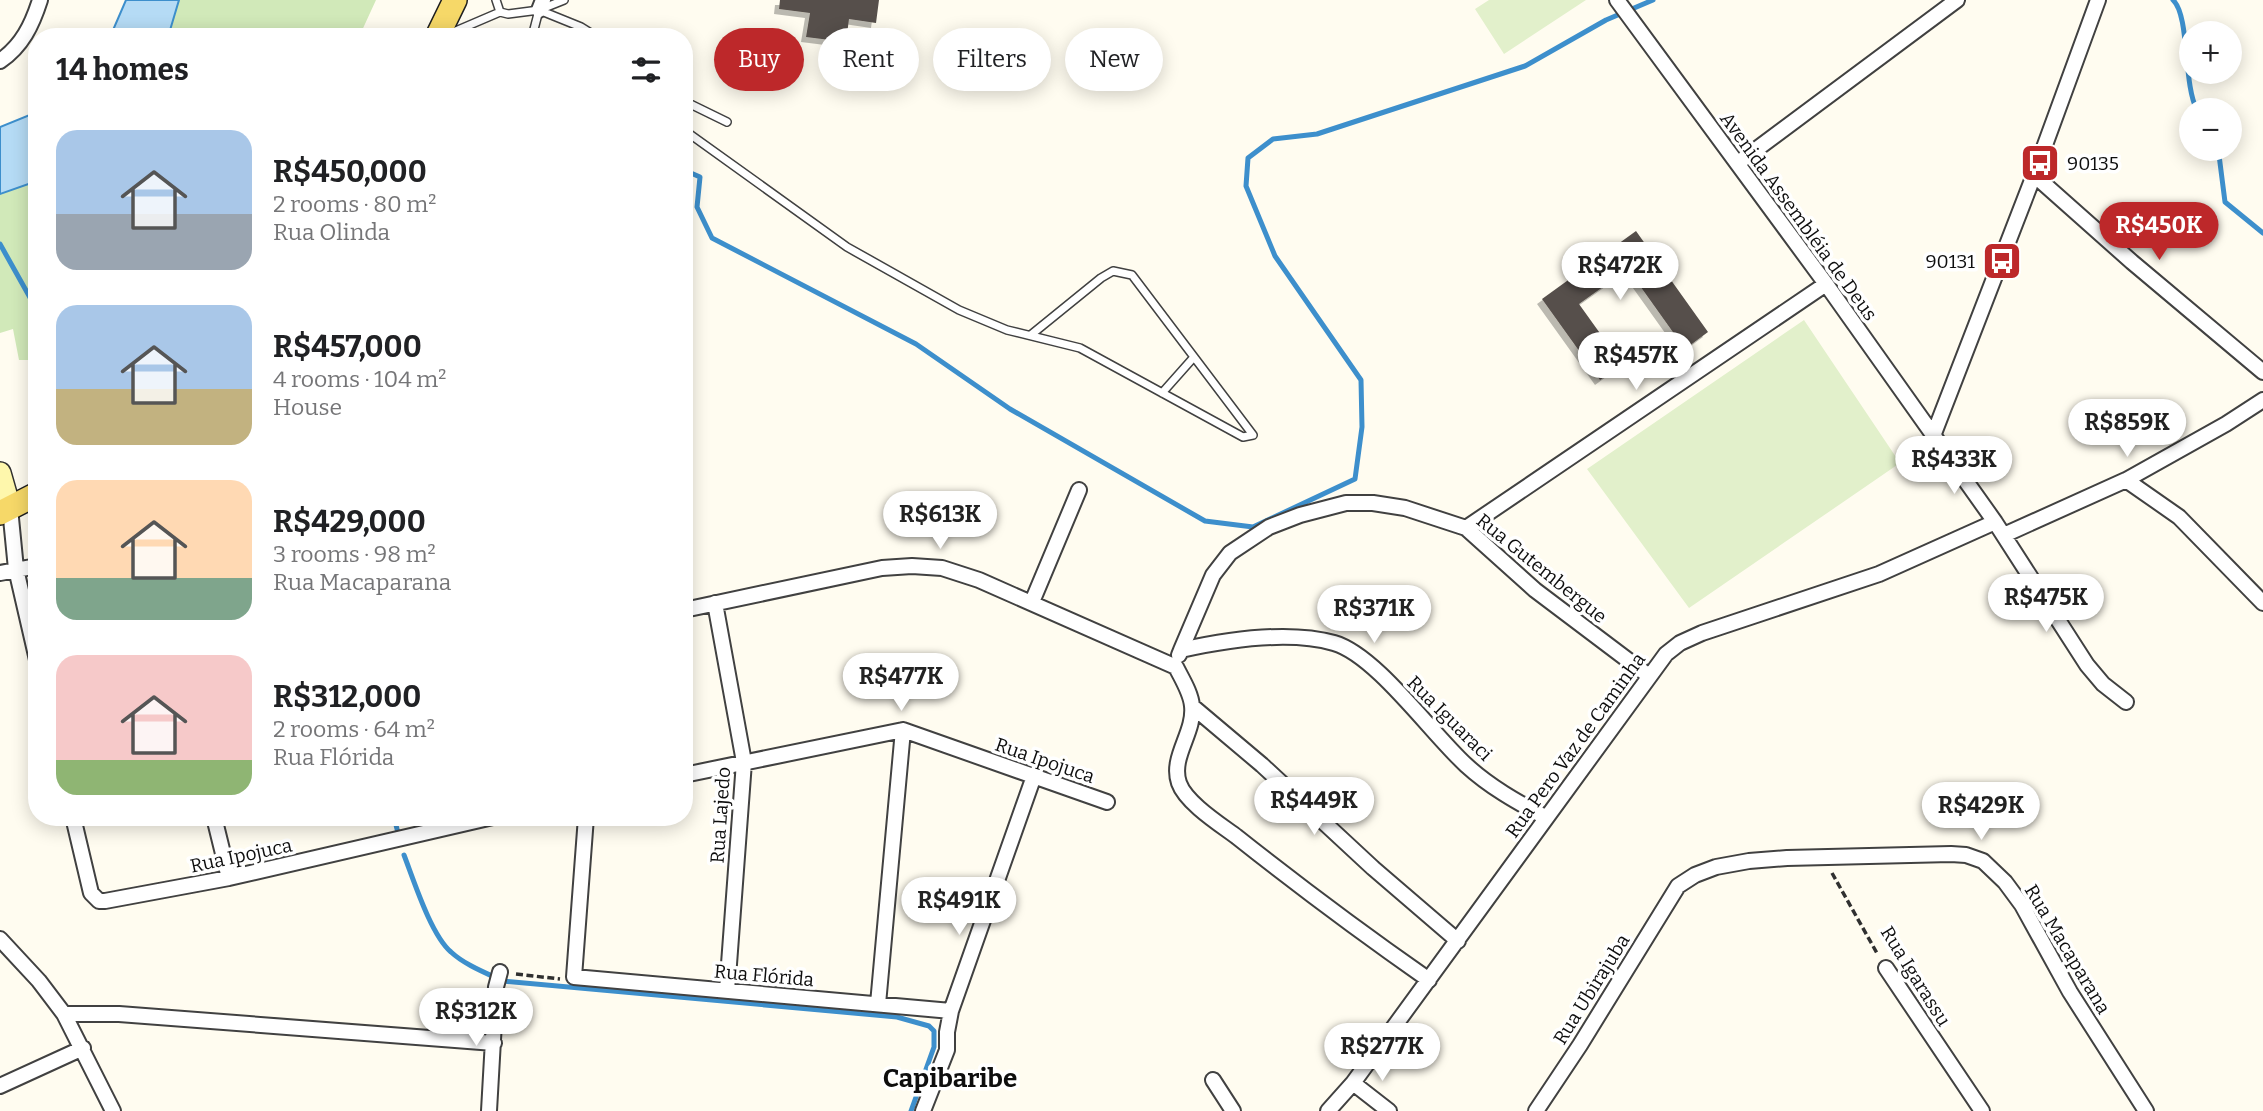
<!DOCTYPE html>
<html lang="en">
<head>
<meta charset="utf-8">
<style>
	:root { --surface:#fff; --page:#f6f6f6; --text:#202124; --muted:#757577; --accent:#bd282a }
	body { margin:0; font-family:Bitter,serif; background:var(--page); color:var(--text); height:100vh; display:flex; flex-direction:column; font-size:26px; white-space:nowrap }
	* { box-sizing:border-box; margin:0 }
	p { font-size:23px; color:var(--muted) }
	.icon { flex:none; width:38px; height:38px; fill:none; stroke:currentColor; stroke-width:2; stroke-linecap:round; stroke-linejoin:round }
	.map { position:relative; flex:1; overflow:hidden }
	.details { position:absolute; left:28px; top:28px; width:665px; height:798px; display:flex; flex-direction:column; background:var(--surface); border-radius:28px; box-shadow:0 4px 18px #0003 }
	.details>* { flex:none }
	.banner { position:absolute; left:714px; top:28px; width:665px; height:63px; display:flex; gap:14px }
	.fabs { position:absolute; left:2179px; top:21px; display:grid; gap:14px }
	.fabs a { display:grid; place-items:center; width:63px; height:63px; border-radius:50%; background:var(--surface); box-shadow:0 4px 18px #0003; font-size:35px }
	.price { position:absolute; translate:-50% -60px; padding:0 16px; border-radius:24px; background:#fff; color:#222; font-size:23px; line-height:46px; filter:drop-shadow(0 2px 4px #0008) }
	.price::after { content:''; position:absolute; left:50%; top:42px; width:21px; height:16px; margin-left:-10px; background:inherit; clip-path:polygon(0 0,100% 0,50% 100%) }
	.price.active { background:var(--accent); color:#fff }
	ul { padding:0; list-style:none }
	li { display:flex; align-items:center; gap:21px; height:175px; padding:0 28px }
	li span { display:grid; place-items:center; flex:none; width:196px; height:140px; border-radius:21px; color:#555 }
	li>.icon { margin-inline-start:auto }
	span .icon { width:84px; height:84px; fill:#fffc; stroke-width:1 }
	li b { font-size:30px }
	h2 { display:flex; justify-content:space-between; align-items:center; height:84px; padding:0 28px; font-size:30px }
	.tag { padding:0 24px; border-radius:32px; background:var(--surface); box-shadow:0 4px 18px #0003; font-size:24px; line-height:63px }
	.tag.active { background:var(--accent); color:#fff }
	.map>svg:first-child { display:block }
	.green { fill:#d1e9b9 }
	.pitch { fill:#e2f0cb }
	.water { fill:#b5dbf5; stroke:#3d8fcc; stroke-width:2 }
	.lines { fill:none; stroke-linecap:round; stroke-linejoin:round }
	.stream { stroke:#3d8fcc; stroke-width:5 }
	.building { fill:#57504b; filter:url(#shadow) }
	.lane-casing { stroke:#414141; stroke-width:10 }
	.street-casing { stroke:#414141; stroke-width:18 }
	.secondary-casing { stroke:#303030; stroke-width:24 }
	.primary-casing { stroke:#1f1f1f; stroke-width:26 }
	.path { stroke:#303030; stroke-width:3.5; stroke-dasharray:7 3.5; stroke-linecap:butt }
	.lane { stroke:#fff; stroke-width:7 }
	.street { stroke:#fff; stroke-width:14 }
	.secondary { stroke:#fef7ac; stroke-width:21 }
	.primary { stroke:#f6d868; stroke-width:23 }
	.labels { text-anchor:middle; stroke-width:7; stroke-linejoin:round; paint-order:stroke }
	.poi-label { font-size:19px; fill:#0e0e0e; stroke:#fff; text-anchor:start }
	.street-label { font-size:19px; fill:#0e0e0e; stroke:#fff }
	.district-label { font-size:26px; font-weight:bold; fill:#0e0e0e; stroke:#fff }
</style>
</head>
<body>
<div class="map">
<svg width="2263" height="1111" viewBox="0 0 2263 1111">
	<defs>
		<filter id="shadow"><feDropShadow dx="-5" dy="5" stdDeviation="0" flood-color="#0004"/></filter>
	</defs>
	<rect width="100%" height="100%" fill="#fffcf0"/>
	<path class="green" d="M179,0H376L359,37H168Z
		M37,181V360H19L13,329L0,333V194Z"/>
	<path class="pitch" d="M1489,0H1586L1504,54L1475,9Z
		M1804,320L1900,463L1689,608L1587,469Z"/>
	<path class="water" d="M126,0H179L168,37H110Z
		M37,112V181L0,194V127Z"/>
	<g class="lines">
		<path class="stream" d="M2173,0C2190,16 2183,84 2197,110
			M2216,149L2219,155L2225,202L2263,233
			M684,170L700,177L697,207L712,238L916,344L1010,409L1205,521L1253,527L1355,479L1362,427L1361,380L1275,256L1246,186L1248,158L1273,139L1317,134L1525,66L1606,20L1653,0
			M0,244L37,310
			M394,817L398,833
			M404,855C414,881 431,935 451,952C465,965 486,973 503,981L897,1017L929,1026L934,1031V1047L911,1111"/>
	</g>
	<path class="building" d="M780,0H879L876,23L849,19L846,42L806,37L810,13L779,9Z
		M1636,231L1708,332L1685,349L1628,269L1579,304L1622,364L1600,380L1542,299Z"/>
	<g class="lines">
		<g class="lane-casing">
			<path id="lane" d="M496,0L500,12
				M564,0L539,10L581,27L597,37
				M444,36L500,12L508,14L539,10L532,37
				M684,101L727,122
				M684,130L847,247L959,310L1007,330L1080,348L1243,437L1253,435L1132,275L1113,271L1101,278L1032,334
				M1162,393L1194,357"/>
		</g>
		<g class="street-casing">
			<path id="street" d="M1617,0L1826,284L1995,522L2087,665L2103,684L2126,702
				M539,10L543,0
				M0,61C22,46 32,25 40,0
				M1738,163L1957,0
				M2034,175L2132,262L2263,372
				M1933,436L2034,175L2098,0
				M2126,480L2179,517L2263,603
				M10,508L16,569L37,660
				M1466,528L1826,284
				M2004,535L2126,480L2226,424L2263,400
				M0,573L37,566
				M1032,602L1079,490
				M715,603L744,762L727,991
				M684,610L882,568L912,566L942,568L979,580L1176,667
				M1181,650L1213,575L1230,553L1269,527L1300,515L1346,503H1373L1405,508L1466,528L1535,590L1649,676
				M1179,655L1181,650C1226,640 1288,630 1334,643C1376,655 1431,733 1466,765C1490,787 1517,802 1545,817
				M1176,667C1182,679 1191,693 1192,706C1195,733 1170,757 1179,783C1186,803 1221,825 1237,837C1300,887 1363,934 1429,980
				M1192,706L1262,765L1373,868L1458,941
				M684,775L903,730L1107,802
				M73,817L91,893L99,901H105L229,878L493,817
				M214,817L229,878
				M586,817L574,977L951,1011
				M0,939L39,981L64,1014L113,1111
				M1886,968L1982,1111
				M878,1004L903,730
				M64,1014H119L494,1043
				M1213,1080L1233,1111
				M1353,1083L1389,1111
				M0,1086L83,1048
				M489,1111L496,987L500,972
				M923,1111L947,1050V1032L951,1011L1034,776
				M1328,1111L1353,1083L1666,654L1680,643L1702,633L1879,574L1995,522
				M1536,1111L1580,1045L1678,886L1695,875L1716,867L1749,861L1787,858L1951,854L1966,855L1983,861L2005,882L2022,905L2070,992L2146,1111"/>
		</g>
		<g class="secondary-casing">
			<path id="secondary" d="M0,473L10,508"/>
		</g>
		<g class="primary-casing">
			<path id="primary" d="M437,37L455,0
				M0,513L37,494"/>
		</g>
		<path class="path" d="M1832,873L1878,955
			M516,974L560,979"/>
		<use href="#lane" class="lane"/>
		<use href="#street" class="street"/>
		<use href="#secondary" class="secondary"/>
		<use href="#primary" class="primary"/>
	</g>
	<defs>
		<g id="bus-square" transform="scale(2.0125)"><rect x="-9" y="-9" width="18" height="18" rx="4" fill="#bd282a" stroke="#fff"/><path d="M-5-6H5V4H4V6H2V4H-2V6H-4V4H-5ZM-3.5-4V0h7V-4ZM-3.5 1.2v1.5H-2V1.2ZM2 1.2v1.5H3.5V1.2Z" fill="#fff"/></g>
	</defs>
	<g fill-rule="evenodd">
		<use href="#bus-square" x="2040" y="163"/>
		<use href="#bus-square" x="2002" y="261"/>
	</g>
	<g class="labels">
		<g class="poi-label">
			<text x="2067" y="170">90135</text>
			<text x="1975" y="268" text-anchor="end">90131</text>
		</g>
		<g class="street-label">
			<text transform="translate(1799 216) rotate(54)" y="7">Avenida Assembléia de Deus</text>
			<text transform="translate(1542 568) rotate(39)" y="7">Rua Gutembergue</text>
			<text transform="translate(1450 718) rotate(45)" y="7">Rua Iguaraci</text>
			<text transform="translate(1575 745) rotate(-54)" y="7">Rua Pero Vaz de Caminha</text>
			<text transform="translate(1045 760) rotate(19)" y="7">Rua Ipojuca</text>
			<text transform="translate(720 815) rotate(-86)" y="7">Rua Lajedo</text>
			<text transform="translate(241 855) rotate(-12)" y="7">Rua Ipojuca</text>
			<text transform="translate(2068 949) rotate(59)" y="7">Rua Macaparana</text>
			<text transform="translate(764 975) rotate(5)" y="7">Rua Flórida</text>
			<text transform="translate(1916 976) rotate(58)" y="7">Rua Igarassu</text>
			<text transform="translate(1591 989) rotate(-58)" y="7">Rua Ubirajuba</text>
		</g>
		<g class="district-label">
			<text x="950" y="1087">Capibaribe</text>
		</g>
	</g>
</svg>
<div class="fabs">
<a>+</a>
<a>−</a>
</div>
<b class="price active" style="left:2159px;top:262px">R$450K</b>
<b class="price" style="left:1620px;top:302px">R$472K</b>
<b class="price" style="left:1636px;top:392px">R$457K</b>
<b class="price" style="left:2127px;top:459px">R$859K</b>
<b class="price" style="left:1954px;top:496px">R$433K</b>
<b class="price" style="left:940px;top:551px">R$613K</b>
<b class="price" style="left:2046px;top:634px">R$475K</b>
<b class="price" style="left:1374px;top:645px">R$371K</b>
<b class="price" style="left:901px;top:713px">R$477K</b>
<b class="price" style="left:1314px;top:837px">R$449K</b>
<b class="price" style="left:1981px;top:842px">R$429K</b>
<b class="price" style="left:959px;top:937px">R$491K</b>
<b class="price" style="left:476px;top:1048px">R$312K</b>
<b class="price" style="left:1382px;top:1083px">R$277K</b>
<div class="banner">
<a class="tag active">Buy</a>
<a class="tag">Rent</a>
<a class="tag">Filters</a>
<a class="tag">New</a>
</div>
<section class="details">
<h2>14 homes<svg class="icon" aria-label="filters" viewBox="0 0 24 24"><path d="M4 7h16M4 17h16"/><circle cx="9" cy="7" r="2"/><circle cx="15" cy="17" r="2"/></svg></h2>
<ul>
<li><span style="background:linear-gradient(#a9c7e8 60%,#9aa5b1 0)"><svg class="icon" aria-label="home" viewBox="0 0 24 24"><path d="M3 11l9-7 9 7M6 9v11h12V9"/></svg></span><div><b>R$450,000</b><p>2 rooms · 80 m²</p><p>Rua Olinda</p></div></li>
<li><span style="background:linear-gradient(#a9c7e8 60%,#c2b280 0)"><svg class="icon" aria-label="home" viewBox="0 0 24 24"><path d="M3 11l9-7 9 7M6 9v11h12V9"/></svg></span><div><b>R$457,000</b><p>4 rooms · 104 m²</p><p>House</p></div></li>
<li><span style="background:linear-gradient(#ffd9b3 70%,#7fa58c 0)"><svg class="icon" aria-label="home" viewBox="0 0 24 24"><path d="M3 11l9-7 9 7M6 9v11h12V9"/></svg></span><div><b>R$429,000</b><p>3 rooms · 98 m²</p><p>Rua Macaparana</p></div></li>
<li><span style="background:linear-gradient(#f6c9c9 75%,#8fb573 0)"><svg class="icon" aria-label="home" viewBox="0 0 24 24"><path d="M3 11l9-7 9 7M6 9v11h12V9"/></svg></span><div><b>R$312,000</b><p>2 rooms · 64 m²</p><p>Rua Flórida</p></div></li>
</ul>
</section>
</div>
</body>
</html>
